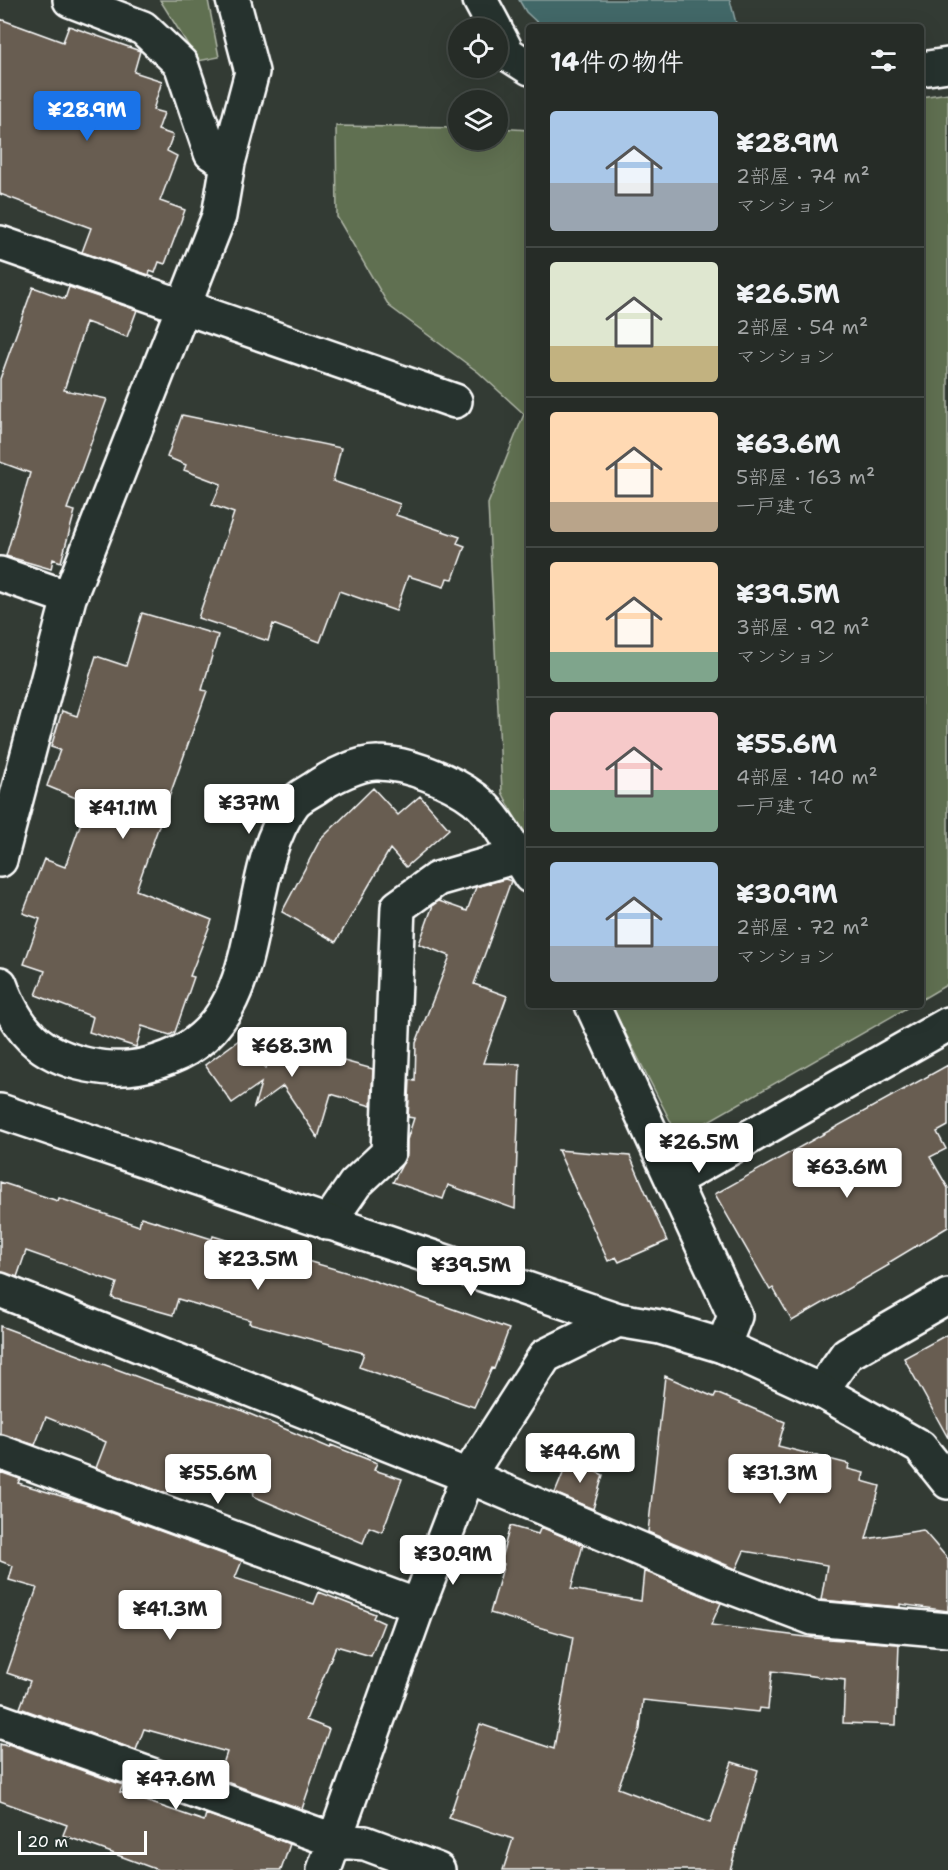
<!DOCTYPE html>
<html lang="ja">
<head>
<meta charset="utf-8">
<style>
	:root { --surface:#262c27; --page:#2e342f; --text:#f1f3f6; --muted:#a4a7a7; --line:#424844; --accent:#1a73e8 }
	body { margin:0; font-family:"Shantell Sans","Klee One",sans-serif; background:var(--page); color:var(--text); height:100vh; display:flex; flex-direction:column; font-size:22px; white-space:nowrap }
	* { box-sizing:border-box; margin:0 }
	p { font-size:20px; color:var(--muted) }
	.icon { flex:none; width:33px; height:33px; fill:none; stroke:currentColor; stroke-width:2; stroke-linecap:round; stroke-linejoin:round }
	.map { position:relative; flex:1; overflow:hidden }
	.side { position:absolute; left:526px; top:24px; width:398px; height:984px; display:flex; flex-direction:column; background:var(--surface); border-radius:6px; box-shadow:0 6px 24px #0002,0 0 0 2px var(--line) }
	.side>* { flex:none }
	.fabs { position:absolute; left:448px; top:18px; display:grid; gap:12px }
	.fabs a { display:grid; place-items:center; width:60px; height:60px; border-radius:50%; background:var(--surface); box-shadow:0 6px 24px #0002,0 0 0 2px var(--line); font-size:30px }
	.scale { position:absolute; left:18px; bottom:15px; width:129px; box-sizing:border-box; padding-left:6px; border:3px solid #fff; border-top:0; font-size:16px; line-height:21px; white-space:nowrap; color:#fff; -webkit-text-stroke:4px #26332d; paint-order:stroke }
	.price { position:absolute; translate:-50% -51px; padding:0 14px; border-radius:6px; background:#fff; color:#222; font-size:20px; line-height:39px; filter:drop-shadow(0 2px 3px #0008) }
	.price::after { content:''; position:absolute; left:50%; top:36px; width:18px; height:14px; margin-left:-9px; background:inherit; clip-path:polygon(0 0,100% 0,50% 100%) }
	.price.selected { background:var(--accent); color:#fff }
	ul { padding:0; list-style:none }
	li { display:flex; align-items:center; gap:18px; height:150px; padding:0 24px }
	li+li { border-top:2px solid var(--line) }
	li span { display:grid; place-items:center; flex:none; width:168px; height:120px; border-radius:6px; color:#555 }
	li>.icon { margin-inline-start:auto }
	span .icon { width:72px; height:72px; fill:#fffc; stroke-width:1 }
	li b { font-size:26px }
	h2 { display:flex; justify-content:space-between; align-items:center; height:72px; padding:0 24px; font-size:26px }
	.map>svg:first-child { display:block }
	.green { fill:#606f51; stroke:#b0b7a8; stroke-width:1.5 }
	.water { fill:#436867; stroke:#8ea4a4; stroke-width:1.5 }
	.building { fill:#675d51; stroke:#fff; stroke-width:1.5 }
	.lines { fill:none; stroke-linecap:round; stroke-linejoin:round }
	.minor-casing { stroke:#fff; stroke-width:38 }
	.tertiary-casing { stroke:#fff; stroke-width:38 }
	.minor { stroke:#26332d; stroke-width:33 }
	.tertiary { stroke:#26332d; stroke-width:33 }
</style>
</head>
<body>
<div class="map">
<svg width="948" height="1870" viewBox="0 0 948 1870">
	<rect width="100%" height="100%" fill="#333b34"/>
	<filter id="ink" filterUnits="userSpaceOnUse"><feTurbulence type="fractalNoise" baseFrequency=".0167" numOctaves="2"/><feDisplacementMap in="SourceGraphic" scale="12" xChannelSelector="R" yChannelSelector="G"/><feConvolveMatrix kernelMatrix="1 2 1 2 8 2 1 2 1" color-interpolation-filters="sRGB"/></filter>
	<g filter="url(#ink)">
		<path class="green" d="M160,0H208L219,57L198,61Z
			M948,93V984L921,1000V97Z
			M336,126L459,128V140H498V128L529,130V846L502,792L488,504L524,414L478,372L389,306L337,217Z
			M611,1005H912L679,1138Z"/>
		<path class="water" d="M519,0H730L737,27H542L526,12Z"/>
		<path class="building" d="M0,19L63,42L69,26L140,51L134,72L162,81L153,110L164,113L158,130L173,135L167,151L177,156L160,201L185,210L165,264L159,262L155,273L150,271L149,275L82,252L91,228L0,194Z
			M33,287L65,299L69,287L137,310L127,337L86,322L64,390L107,399L67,509L75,511L61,562L53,559L51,569L6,556L30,473L0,462V379Z
			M182,415L341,448L333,481L400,504L396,515L460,537L457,543L465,546L453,579L447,578L444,587L408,576L396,611L339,591L320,642L273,624L268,641L198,618L234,513L212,505L221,484L184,470L186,465L167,457Z
			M142,613L218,635L202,690L207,691L136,890L212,920L190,976L194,977L175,1032L170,1035L142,1026L136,1047L89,1032L93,1017L36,995L45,971L24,964L40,919L23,913L44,859L65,867L88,803L47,786L60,750L51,747L62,711L77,716L96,656L126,666Z
			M373,788L398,815L420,796L449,829L406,867L390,849L336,942L282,912L320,840Z
			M505,879L511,881L474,984L507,996L483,1063L520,1064L515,1209L448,1185L443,1199L393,1182L407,1155V1140L414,1118L408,1117L410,1080L415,1081L416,1043L450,956L419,944L433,905L439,901L467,911L476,887Z
			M275,1036L304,1050L373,1069L371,1106L331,1094L318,1138L283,1086L254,1107L261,1083L232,1103L205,1065L243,1037L266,1068Z
			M948,1065V1126L937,1132L946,1149L930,1157L948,1188V1227L888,1263L889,1265L792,1321L773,1288L770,1290L715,1194Z
			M558,1150L630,1156L667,1241L619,1262L616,1257L608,1261Z
			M0,1182L58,1201L59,1198L139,1226L141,1217L212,1239L213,1236L249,1247L250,1244L290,1254V1256L369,1279L509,1329L494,1369L492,1368L474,1407L359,1367L364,1353L249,1323L250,1320L178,1299L173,1315L112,1298L117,1283L26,1251L17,1277L0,1272Z
			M0,1326L154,1383L238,1409L330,1448L331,1445L377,1463L374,1470L402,1479L382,1532L369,1527L363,1543L253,1496L254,1492L185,1463L184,1466L177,1463L167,1494L96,1468L106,1442L46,1417L35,1445L0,1434Z
			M948,1334V1438L904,1358Z
			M665,1376L714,1397L716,1393L785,1422L778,1446L849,1464L848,1469L864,1473L862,1481L880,1486L866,1539L923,1530L948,1559V1611L900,1604V1607L821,1600L827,1565L744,1551L736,1569L648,1532Z
			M569,1459L603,1475L593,1509L555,1493Z
			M0,1472L20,1479L18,1483L84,1503L242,1561L235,1578L314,1604L319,1592L375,1614L373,1618L384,1623L371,1656L336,1646L306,1720L329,1729L302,1809L218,1779L227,1752L144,1729L136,1750L20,1708L30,1681L7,1673L37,1588L9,1580L13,1566L0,1561Z
			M510,1526L538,1534L541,1527L583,1545L571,1589L641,1601L644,1571L721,1603L711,1625L814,1638L899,1644L896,1725L843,1723L845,1680L772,1671L768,1709L759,1708L758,1712L643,1700L640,1729L618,1788L710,1823L732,1762L758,1770L730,1870H503L513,1839L449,1818L480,1724L554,1749L573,1637L490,1613L504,1564L500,1562Z
			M0,1744L7,1746L8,1744L123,1785L120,1792L204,1821L206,1814L290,1844L281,1870H158L63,1835L67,1825L0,1801Z"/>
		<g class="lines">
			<g class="minor-casing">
				<path id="minor" d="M70,0L143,28L181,64L211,153L228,163
					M480,0L495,28
					M498,35L508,54L530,68
					M921,69L948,65
					M0,243L455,401
					M0,574L69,598
					M0,860L69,598L219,216L228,163L252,72L233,0
					M0,984C17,1030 39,1055 88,1065C118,1071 140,1069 168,1058C273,1018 237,879 293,804C298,797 309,792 315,788C329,778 360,762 378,763C407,763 452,781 475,799C499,819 513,850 530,876
					M592,1005L735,1316L723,1346
					M674,1180L948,1024
					M328,1223L355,1184L388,1153L398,907L437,879L517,856
					M0,1290L468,1476L715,1581L813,1618L948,1630
					M821,1391L847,1354L948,1296
					M0,1452L418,1606
					M0,1721L336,1841L365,1843L438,1870
					M324,1870L418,1606L468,1476L545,1356L618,1320"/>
			</g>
			<g class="tertiary-casing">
				<path id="tertiary" d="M0,1111L618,1320L660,1327L723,1346L821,1391L920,1447L948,1482"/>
			</g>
			<use href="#minor" class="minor"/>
			<use href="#tertiary" class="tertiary"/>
		</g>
	</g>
</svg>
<div class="fabs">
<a><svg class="icon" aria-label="locate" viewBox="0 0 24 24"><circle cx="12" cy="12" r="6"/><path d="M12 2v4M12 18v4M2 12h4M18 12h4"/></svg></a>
<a><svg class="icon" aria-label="layers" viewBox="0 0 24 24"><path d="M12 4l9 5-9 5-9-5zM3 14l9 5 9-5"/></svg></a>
</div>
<div class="scale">20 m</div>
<b class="price selected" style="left:87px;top:142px">¥28.9M</b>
<b class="price" style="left:249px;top:835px">¥37M</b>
<b class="price" style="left:123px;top:840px">¥41.1M</b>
<b class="price" style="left:292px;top:1078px">¥68.3M</b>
<b class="price" style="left:699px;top:1174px">¥26.5M</b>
<b class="price" style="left:847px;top:1199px">¥63.6M</b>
<b class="price" style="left:258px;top:1291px">¥23.5M</b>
<b class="price" style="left:471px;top:1297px">¥39.5M</b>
<b class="price" style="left:580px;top:1484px">¥44.6M</b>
<b class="price" style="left:218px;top:1505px">¥55.6M</b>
<b class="price" style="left:780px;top:1505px">¥31.3M</b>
<b class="price" style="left:453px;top:1586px">¥30.9M</b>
<b class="price" style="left:170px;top:1641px">¥41.3M</b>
<b class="price" style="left:176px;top:1811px">¥47.6M</b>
<section class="side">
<h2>14件の物件<svg class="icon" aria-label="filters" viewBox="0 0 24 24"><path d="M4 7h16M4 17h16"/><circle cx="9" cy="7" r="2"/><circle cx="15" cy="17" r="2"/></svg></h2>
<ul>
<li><span style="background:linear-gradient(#a9c7e8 60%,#9aa5b1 0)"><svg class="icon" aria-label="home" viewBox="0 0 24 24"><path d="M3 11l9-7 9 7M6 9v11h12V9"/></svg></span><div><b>¥28.9M</b><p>2部屋 · 74 m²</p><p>マンション</p></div></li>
<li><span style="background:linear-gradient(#dfe7d0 70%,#c2b280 0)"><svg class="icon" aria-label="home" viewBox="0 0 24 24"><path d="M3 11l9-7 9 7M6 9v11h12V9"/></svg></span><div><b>¥26.5M</b><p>2部屋 · 54 m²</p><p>マンション</p></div></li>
<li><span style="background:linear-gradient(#ffd9b3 75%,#b9a48a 0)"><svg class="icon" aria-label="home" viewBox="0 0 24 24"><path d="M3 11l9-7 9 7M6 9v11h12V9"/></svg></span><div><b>¥63.6M</b><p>5部屋 · 163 m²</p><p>一戸建て</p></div></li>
<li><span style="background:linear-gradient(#ffd9b3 75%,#7fa58c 0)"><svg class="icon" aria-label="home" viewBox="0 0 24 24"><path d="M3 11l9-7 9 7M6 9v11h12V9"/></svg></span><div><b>¥39.5M</b><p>3部屋 · 92 m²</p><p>マンション</p></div></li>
<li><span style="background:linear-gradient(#f6c9c9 65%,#7fa58c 0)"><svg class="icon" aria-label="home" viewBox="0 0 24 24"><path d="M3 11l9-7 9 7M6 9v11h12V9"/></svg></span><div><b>¥55.6M</b><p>4部屋 · 140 m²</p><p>一戸建て</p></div></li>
<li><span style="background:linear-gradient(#a9c7e8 70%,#9aa5b1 0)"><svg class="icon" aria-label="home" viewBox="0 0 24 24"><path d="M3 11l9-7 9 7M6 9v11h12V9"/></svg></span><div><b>¥30.9M</b><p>2部屋 · 72 m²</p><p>マンション</p></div></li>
</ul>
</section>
</div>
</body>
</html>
